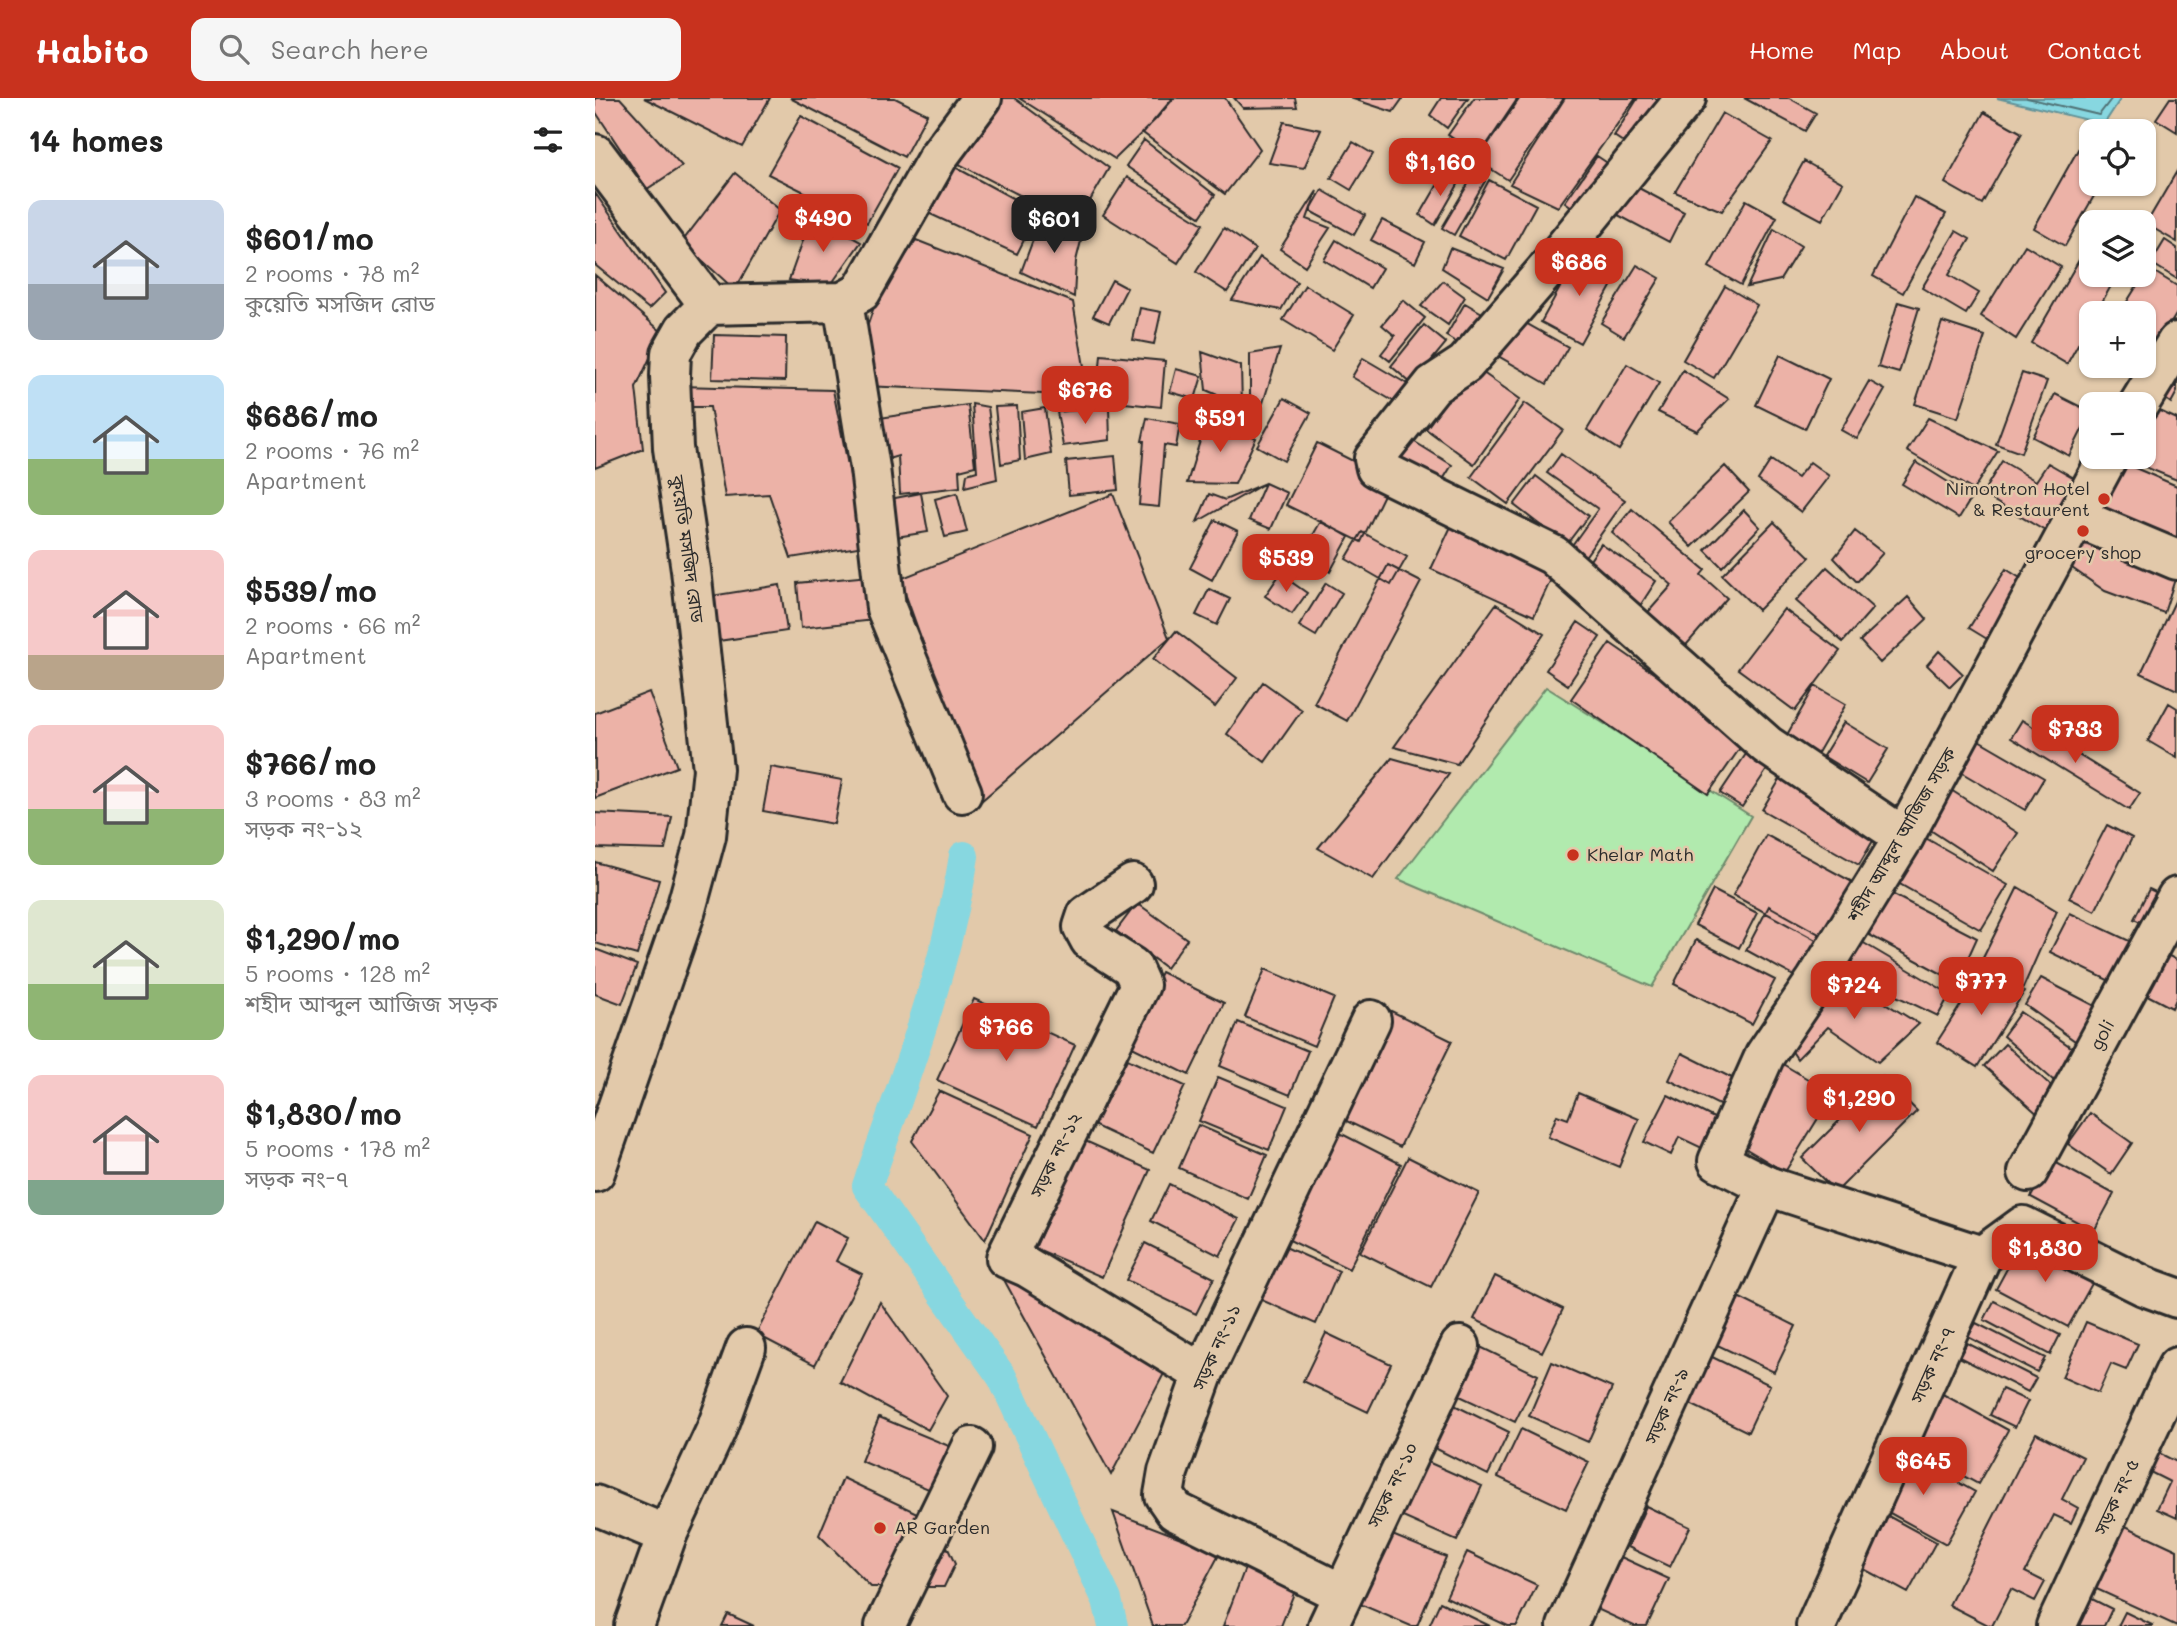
<!DOCTYPE html>
<html lang="en">
<head>
<meta charset="utf-8">
<style>
	:root { --surface:#fff; --page:#f6f6f6; --text:#222; --muted:#767676; --accent:#c8321e }
	body { margin:0; font-family:Mali,"Noto Sans Bengali",sans-serif; background:var(--page); color:var(--text); height:100vh; display:flex; flex-direction:column; font-size:26px; white-space:nowrap }
	* { box-sizing:border-box; margin:0 }
	p { font-size:23px; color:var(--muted) }
	.icon { flex:none; width:38px; height:38px; fill:none; stroke:currentColor; stroke-width:2; stroke-linecap:round; stroke-linejoin:round }
	.map { position:relative; flex:1; overflow:hidden }
	.panel { display:flex; flex-direction:column; background:var(--surface); width:595px }
	.panel>* { flex:none }
	.tools { position:absolute; left:1484px; top:21px; display:grid; gap:14px }
	.tools a { display:grid; place-items:center; width:77px; height:77px; border-radius:14px; background:var(--surface); box-shadow:0 2px 5px #0004; font-size:35px }
	.price { position:absolute; translate:-50% -60px; padding:0 16px; border-radius:14px; background:var(--accent); color:#fff; font-size:23px; line-height:46px; filter:drop-shadow(0 2px 4px #0008) }
	.price::after { content:''; position:absolute; left:50%; top:42px; width:21px; height:16px; margin-left:-10px; background:inherit; clip-path:polygon(0 0,100% 0,50% 100%) }
	.price.current { background:#222; color:#fff }
	ul { padding:0; list-style:none }
	li { display:flex; align-items:center; gap:21px; height:175px; padding:0 28px }
	li span { display:grid; place-items:center; flex:none; width:196px; height:140px; border-radius:14px; color:#555 }
	li>.icon { margin-inline-start:auto }
	span .icon { width:84px; height:84px; fill:#fffc; stroke-width:1 }
	li b { font-size:30px }
	h2 { display:flex; justify-content:space-between; align-items:center; height:84px; padding:0 28px; font-size:30px }
	header { display:flex; align-items:center; gap:42px; box-sizing:border-box; height:98px; padding:0 35px; background:var(--accent); color:#fff }
	header strong { font-size:33px }
	nav { display:flex; gap:38px; margin-inline-start:auto; font-size:24px }
	.search { width:490px; height:63px; background:var(--page); display:flex; align-items:center; gap:18px; box-sizing:border-box; padding:0 24px; border-radius:14px; color:var(--muted); font-size:26px }
	main { display:flex; flex:1; min-height:0 }
	.map>svg:first-child { display:block }
	.green { fill:#b1eaae; stroke:#6e8a6c; stroke-width:2 }
	.water { fill:#87d7e0; stroke:#629298; stroke-width:2 }
	.lines { fill:none; stroke-linecap:round; stroke-linejoin:round }
	.shore { stroke:#507073; stroke-width:2 }
	.canal { stroke:#87d7e0; stroke-width:30 }
	.building { fill:#ecb2a7; stroke:#2b2b2b; stroke-width:2 }
	.minor-casing { stroke:#2b2b2b; stroke-width:44 }
	.minor { stroke:#e2c9aa; stroke-width:38 }
	.poi-dot { fill:#c8321e; stroke:#e2c9aa; stroke-width:2.5 }
	.labels { text-anchor:middle; stroke-width:5; stroke-linejoin:round; paint-order:stroke }
	.poi-label { font-size:18px; fill:#2b2b2b; stroke:#e2c9aa; text-anchor:start }
	.street-label { font-size:18px; fill:#2b2b2b; stroke:#e2c9aa }
</style>
</head>
<body>
<header>
<strong>Habito</strong>
<div class="search"><svg class="icon" aria-label="search" viewBox="0 0 24 24"><circle cx="10" cy="10" r="6"/><path d="M15 15l6 6"/></svg>Search here</div>
<nav><a>Home</a><a>Map</a><a>About</a><a>Contact</a></nav>
</header>
<main>
<section class="panel">
<h2>14 homes<svg class="icon" aria-label="filters" viewBox="0 0 24 24"><path d="M4 7h16M4 17h16"/><circle cx="9" cy="7" r="2"/><circle cx="15" cy="17" r="2"/></svg></h2>
<ul>
<li><span style="background:linear-gradient(#c9d6e8 60%,#9aa5b1 0)"><svg class="icon" aria-label="home" viewBox="0 0 24 24"><path d="M3 11l9-7 9 7M6 9v11h12V9"/></svg></span><div><b>$601/mo</b><p>2 rooms · 78 m²</p><p>কুয়েতি মসজিদ রোড</p></div></li>
<li><span style="background:linear-gradient(#bfe0f5 60%,#8fb573 0)"><svg class="icon" aria-label="home" viewBox="0 0 24 24"><path d="M3 11l9-7 9 7M6 9v11h12V9"/></svg></span><div><b>$686/mo</b><p>2 rooms · 76 m²</p><p>Apartment</p></div></li>
<li><span style="background:linear-gradient(#f6c9c9 75%,#b9a48a 0)"><svg class="icon" aria-label="home" viewBox="0 0 24 24"><path d="M3 11l9-7 9 7M6 9v11h12V9"/></svg></span><div><b>$539/mo</b><p>2 rooms · 66 m²</p><p>Apartment</p></div></li>
<li><span style="background:linear-gradient(#f6c9c9 60%,#8fb573 0)"><svg class="icon" aria-label="home" viewBox="0 0 24 24"><path d="M3 11l9-7 9 7M6 9v11h12V9"/></svg></span><div><b>$766/mo</b><p>3 rooms · 83 m²</p><p>সড়ক নং-১২</p></div></li>
<li><span style="background:linear-gradient(#dfe7d0 60%,#8fb573 0)"><svg class="icon" aria-label="home" viewBox="0 0 24 24"><path d="M3 11l9-7 9 7M6 9v11h12V9"/></svg></span><div><b>$1,290/mo</b><p>5 rooms · 128 m²</p><p>শহীদ আব্দুল আজিজ সড়ক</p></div></li>
<li><span style="background:linear-gradient(#f6c9c9 75%,#7fa58c 0)"><svg class="icon" aria-label="home" viewBox="0 0 24 24"><path d="M3 11l9-7 9 7M6 9v11h12V9"/></svg></span><div><b>$1,830/mo</b><p>5 rooms · 178 m²</p><p>সড়ক নং-৭</p></div></li>
</ul>
</section>
<div class="map">
<svg width="1582" height="1528" viewBox="0 0 1582 1528">
	<rect width="100%" height="100%" fill="#e2c9aa"/>
	<filter id="ink" filterUnits="userSpaceOnUse"><feTurbulence type="fractalNoise" baseFrequency=".0143" numOctaves="2"/><feDisplacementMap in="SourceGraphic" scale="14" xChannelSelector="R" yChannelSelector="G"/><feConvolveMatrix kernelMatrix="1 2 1 2 8 2 1 2 1" color-interpolation-filters="sRGB"/></filter>
	<g filter="url(#ink)">
		<path class="green" d="M951,589L1156,718L1057,889L803,781Z"/>
		<path class="water" d="M1402,0H1526L1509,26Z"/>
		<g class="lines">
			<path class="shore" d="M1432,0L1504,17L1517,0"/>
			<path class="canal" d="M369,758C351,872 310,980 272,1088L407,1279L512,1502L518,1528"/>
		</g>
		<path class="building" d="M0,0H25L87,68L52,91L0,13Z
			M49,0H175L147,49Z
			M195,0H300L332,16L309,59Z
			M401,0H419L514,70L489,113L491,131L356,62Z
			M424,0H579L561,21L520,61Z
			M578,0H630L665,51L630,96L548,35Z
			M639,0H700L702,9L648,10Z
			M755,0H808L798,14Z
			M846,0H873L852,30L835,17Z
			M879,0H923L884,58L853,37Z
			M925,0H969L913,82L882,62Z
			M970,0H1041L963,109L915,86Z
			M1043,0H1060L1069,6L1040,52L1019,38Z
			M1149,0H1194L1221,15L1210,33Z
			M1575,0H1582V34L1561,21Z
			M1389,14L1427,35L1387,106L1350,85Z
			M1127,15L1177,43L1127,113L1080,94Z
			M206,18L303,70L272,125L173,76Z
			M689,24L726,32L709,70L674,65Z
			M549,42L620,97L605,119L531,68Z
			M758,44L778,56L756,92L736,80Z
			M1485,48L1496,55V86H1506L1470,148L1439,130Z
			M1002,58L1026,74L994,121L970,104Z
			M1209,63L1248,85L1227,122L1188,101Z
			M360,69L443,114L422,156L333,115Z
			M1582,73V144L1551,126Z
			M850,74L865,83L840,127L825,117Z
			M140,75L185,112L140,192L87,144Z
			M879,76L890,83L859,137L847,130Z
			M532,79L608,126L583,165L508,117Z
			M894,82L941,107L911,162L864,138Z
			M1038,87L1089,114L1074,144L1023,117Z
			M727,92L770,117L759,137L715,113Z
			M722,93L712,121L735,130L710,168L685,151Z
			M0,95L70,195L54,211L0,167Z
			M1319,99L1351,116L1308,195L1278,178Z
			M1151,102L1182,119L1146,187L1114,169Z
			M448,115L488,135L481,163L479,199L426,174Z
			M217,117L266,144L235,188L194,182Z
			M787,122L830,144L820,165L776,142Z
			M629,130L660,151L632,194L601,174Z
			M1179,131L1206,148L1185,182L1152,189Z
			M1361,133L1375,141L1354,177L1384,195L1371,216L1327,190Z
			M321,142L478,204L494,298L270,288V235L282,200Z
			M741,142L787,170L775,190L729,162Z
			M1570,142L1582,150V181L1556,165Z
			M1430,147L1466,169L1421,241L1386,218Z
			M855,150L909,171L893,199L847,170Z
			M984,155L1023,176L985,245L946,224Z
			M1487,157L1496,163V177H1522L1501,215H1496V223L1472,266L1436,245Z
			M665,159L702,184L686,212L637,202Z
			M1042,167L1065,180L1029,239L1006,225Z
			M1553,170L1582,188V215L1542,280L1522,268H1549V215H1525Z
			M0,177L67,234L41,290L48,351L0,370Z
			M517,182L532,190L514,225L498,218Z
			M848,183L870,199L853,227L826,208Z
			M710,187L759,217L737,252L688,222Z
			M1130,188L1162,207L1119,280L1088,262Z
			M808,202L830,220L795,263L786,256L800,238L787,227Z
			M1303,204L1324,210L1304,275L1283,269Z
			M870,205L894,219L872,251L851,238Z
			M545,210L566,214L559,246L538,242Z
			M918,218L973,249L952,286L898,255Z
			M1347,224L1390,238L1363,320L1320,306Z
			M829,227L851,245L817,286L796,268Z
			M119,237L191,239L190,283L117,281Z
			M685,251L668,305L655,301V256Z
			M607,254L646,268L647,308L611,292Z
			M506,257L570,263L566,309L502,302Z
			M1185,257L1234,281L1210,331L1161,307Z
			M1582,257V294L1576,305L1562,295Z
			M768,260L814,287L803,306L757,279Z
			M1032,266L1064,285L1024,352L992,332Z
			M877,267L925,301L879,366L831,331Z
			M581,271L607,278L600,301L575,294Z
			M1088,272L1134,301L1102,333L1063,314Z
			M1427,275L1452,283L1426,355L1401,346Z
			M1274,283L1290,292L1262,341L1246,332Z
			M85,288L238,292L269,448L196,460L174,396L130,399L115,309H83Z
			M1460,296L1496,314L1474,358L1438,339Z
			M689,300L716,315L689,363L662,348Z
			M930,305L968,332L913,406L876,379Z
			M377,306L393,309L402,381L370,389L372,376L382,373Z
			M373,307L380,368L364,372L365,389L305,396L303,358L283,364L271,322Z
			M422,308L425,362L406,366L400,309Z
			M1554,308L1582,321V382L1526,359H1549V317Z
			M514,309L515,342L468,348L462,314Z
			M450,310L456,356L430,362L426,314Z
			M613,317L661,340L640,386L592,385Z
			M552,320L585,326L581,349L569,347L564,409L544,407L549,343H547Z
			M1333,320L1403,353L1378,392L1312,353Z
			M807,336L857,367L839,396L790,365Z
			M722,345L796,382L766,444L691,407Z
			M966,356L1030,402L989,460L975,450L1003,411L952,375Z
			M520,358L523,392L474,397L471,363Z
			M1517,360L1582,388V447L1496,411Z
			M1176,362L1202,380L1215,364L1234,378L1206,414L1163,382Z
			M1407,363L1441,383L1453,365L1488,385L1457,437L1387,396Z
			M1321,364L1377,399L1364,420L1307,386Z
			M1130,368L1154,394L1097,449L1073,424Z
			M941,378L993,418L971,447L919,407Z
			M670,385L692,395L676,431L654,422Z
			M670,385L602,424L614,396L630,402Z
			M326,395L333,434L301,439L295,401Z
			M362,395L372,434L350,439L340,401Z
			M518,396L574,540L385,704L305,481Z
			M868,403L971,449L939,518L836,471Z
			M1037,411L1110,472L1106,477L1132,500L1086,553L1048,520L1077,487L1017,435Z
			M1149,412L1165,429L1127,469L1110,452Z
			M1490,417L1582,475L1569,515L1510,493L1464,461Z
			M620,422L643,433L617,482L595,470Z
			M726,423L754,439L735,474L706,458Z
			M1179,424L1215,459L1163,512L1127,477Z
			M1260,433L1288,455L1262,484L1239,460Z
			M767,434L812,459L796,487L751,461Z
			M1006,446L1061,483L1041,514L985,477Z
			M793,467L826,484L752,623L719,605Z
			M1232,469L1278,510L1248,544L1201,503Z
			M1411,471L1433,485L1397,544L1374,530Z
			M685,476L712,495L697,516L670,498Z
			M274,478L279,522L206,530L202,485Z
			M731,485L747,495L721,538L704,528Z
			M185,487L192,533L123,543L116,498Z
			M614,491L635,501L622,527L601,517Z
			M1313,499L1332,521L1285,565L1265,543Z
			M1582,499V592L1546,575Z
			M901,506L949,536L862,666L799,649Z
			M1189,511L1245,553L1200,613L1143,571Z
			M983,524L1005,539L973,587L951,572Z
			M581,533L642,580L620,609L558,561Z
			M1015,545L1152,640L1113,696L976,601Z
			M1344,553L1368,576L1355,589L1332,567Z
			M668,584L707,612L670,664L632,636Z
			M1220,588L1251,606L1216,667L1185,649Z
			M54,594L82,669L0,700V615Z
			M1574,605L1582,610V660L1553,643Z
			M1427,622L1545,695L1534,712L1416,640Z
			M1249,624L1293,651L1272,685L1228,658Z
			M1375,637L1449,680L1430,712L1357,669Z
			M1157,647L1179,661L1147,709L1125,695Z
			M797,660L854,676L778,781L723,750Z
			M176,669L247,682L239,726L168,713Z
			M1191,671L1287,727L1264,767L1167,712Z
			M1345,685L1423,735L1398,773L1320,722Z
			M0,715L77,719L70,752L0,750Z
			M1512,727L1537,740L1500,813L1474,800Z
			M1320,734L1413,787L1386,832L1296,781Z
			M1171,737L1261,786L1228,846L1138,797Z
			M0,764L64,782L42,857L0,845Z
			M1423,789L1462,813L1428,890L1387,862Z
			M1554,791L1582,804V842L1539,821Z
			M1118,792L1162,815L1144,850L1100,827Z
			M1291,793L1382,840L1362,884L1269,834Z
			M542,805L592,841L571,870L521,833Z
			M1174,808L1231,840L1208,883L1151,852Z
			M1475,815L1545,848L1525,888L1455,854Z
			M1101,842L1180,882L1157,926L1079,886Z
			M1267,844L1355,896L1343,918L1249,873Z
			M1555,848L1582,862V899L1577,910L1535,888Z
			M0,851L42,867L27,906L0,896Z
			M1390,869L1429,894L1382,969L1342,944Z
			M670,871L739,900L719,948L650,919Z
			M566,874L629,905L594,977L531,946Z
			M1243,876L1324,926L1283,964L1233,929L1202,961L1193,947Z
			M1446,880L1533,925L1508,963L1430,907Z
			M379,901L480,947L443,1028L342,982Z
			M788,909L857,943L805,1049L735,1015Z
			M1425,914L1505,969L1476,998L1408,938Z
			M643,924L713,953L695,997L625,968Z
			M1410,946L1475,1005L1455,1027L1389,968Z
			M1087,955L1143,983L1130,1010L1074,982Z
			M528,959L590,988L558,1055L496,1026Z
			M1186,965L1238,996L1190,1074L1138,1043Z
			M623,979L692,1008L674,1052L604,1023Z
			M1288,979L1322,1013L1241,1094L1207,1060Z
			M344,993L438,1036L390,1142L317,1043Z
			M983,995L1044,1021L1024,1069L953,1039L962,1017L973,1021Z
			M1073,997L1123,1022L1109,1051L1084,1039L1076,1057L1049,1044Z
			M1495,1015L1537,1045L1516,1076L1473,1046Z
			M603,1027L672,1057L653,1101L584,1070Z
			M737,1031L806,1066L754,1171L684,1137Z
			M488,1042L555,1072L507,1179L440,1150Z
			M813,1059L884,1095L836,1189L765,1154Z
			M1456,1062L1519,1096L1499,1133L1436,1099Z
			M574,1086L644,1121L625,1158L556,1123Z
			M220,1123L253,1140L241,1163L267,1176L220,1267L161,1236Z
			M1427,1143L1499,1182L1473,1229L1401,1191Z
			M679,1144L744,1173L721,1226L655,1197Z
			M550,1145L619,1180L601,1216L531,1182Z
			M900,1178L968,1211L947,1254L879,1221Z
			M408,1180L574,1266L516,1377Z
			M1139,1197L1201,1228L1179,1274L1116,1244Z
			M1399,1203L1465,1237L1455,1257L1389,1222Z
			M285,1204L352,1298L333,1332L245,1284Z
			M1491,1224L1543,1246L1531,1272L1516,1266L1503,1295L1467,1279Z
			M1381,1225L1450,1260L1442,1274L1373,1239Z
			M731,1235L796,1266L773,1314L708,1283Z
			M875,1244L943,1277L920,1324L852,1292Z
			M1372,1245L1441,1280L1433,1294L1364,1259Z
			M1113,1257L1175,1287L1153,1334L1091,1304Z
			M957,1264L1017,1290L993,1344L934,1318Z
			M1333,1288L1413,1332L1383,1386L1304,1343Z
			M1407,1291L1433,1303L1420,1329L1395,1317Z
			M847,1301L914,1334L893,1377L826,1343Z
			M284,1319L354,1348L336,1392L266,1363Z
			M926,1331L994,1364L971,1411L903,1379Z
			M1441,1335L1488,1359L1467,1401L1483,1410L1476,1425L1459,1417L1430,1474L1450,1484L1440,1503L1416,1491L1397,1528H1395L1354,1507Z
			M1305,1352L1380,1394L1351,1446L1275,1404Z
			M1560,1353L1582,1364V1420L1562,1411L1575,1384L1551,1372Z
			M826,1361L887,1388L862,1443L801,1416Z
			M248,1380L341,1424L360,1466L349,1489H276L224,1437Z
			M1051,1408L1095,1429L1075,1469L1033,1449Z
			M1282,1412L1341,1444L1313,1495L1254,1463Z
			M518,1414L625,1455L586,1528H558Z
			M1524,1425L1582,1452V1528L1495,1488Z
			M790,1434L851,1459L822,1528H816L760,1504Z
			M872,1454L942,1487L922,1528H913L851,1499Z
			M1026,1459L1074,1481L1052,1528H1039L1002,1511Z
			M650,1470L701,1490L686,1528H628Z
			M1487,1496L1517,1511L1509,1528H1472Z
			M845,1504L895,1528H834Z
			M1530,1514L1559,1528H1523Z
			M133,1516L159,1528H127Z"/>
		<g class="lines">
			<g class="minor-casing">
				<g id="minor">
					<path d="M1091,0L948,176L870,266L838,287L779,361L781,370L958,457L1172,647L1309,739"/>
					<path d="M0,56L114,207"/>
					<path d="M248,204L275,370L291,510L367,695"/>
					<path d="M1544,306L1582,244"/>
					<path d="M1480,419L1582,462"/>
					<path d="M538,786L492,817L488,829L495,842L537,869L545,887L411,1160L432,1169L608,1276"/>
					<path d="M0,1074L90,815L111,738L118,671L96,472L78,350L75,278L76,255L89,232L114,207L248,204L266,194L343,59L387,0"/>
					<path id="s1" d="M1433,1074L1582,799"/>
					<path d="M1387,1158L1172,1088L1123,1063L1170,957L1221,882L1309,739L1513,359"/>
					<path d="M0,1407L72,1437"/>
					<path d="M746,1495L580,1413L569,1397L573,1374L608,1276L776,922"/>
					<path d="M39,1528L72,1437L121,1332L151,1250"/>
					<path d="M290,1528L377,1349"/>
					<path d="M733,1528L865,1248"/>
					<path d="M972,1528L1172,1088"/>
					<path d="M1221,1528L1387,1158L1428,1128L1549,1188L1582,1200"/>
					<path d="M1461,1528L1582,1269"/>
				</g>
			</g>
			<use href="#minor" class="minor"/>
		</g>
	</g>
	<g class="poi-dot">
		<circle cx="1509" cy="401" r="7"/>
		<circle cx="1488" cy="433" r="7"/>
		<circle cx="978" cy="757" r="7"/>
		<circle cx="285" cy="1430" r="7"/>
	</g>
	<g class="labels">
		<g class="poi-label">
			<text x="1495" y="397" text-anchor="end">Nimontron Hotel<tspan x="1495" dy="21">&amp; Restaurent</tspan></text>
			<text x="1488" y="461" text-anchor="middle">grocery shop</text>
			<text x="992" y="763">Khelar Math</text>
			<text x="299" y="1436">AR Garden</text>
		</g>
		<g class="street-label">
			<text transform="translate(92 451) rotate(82)" y="6">কুয়েতি মসজিদ রোড</text>
			<text transform="translate(1307 737) rotate(-60)" y="6">শহীদ আব্দুল আজিজ সড়ক</text>
			<text dy="6" stroke="none"><textPath href="#s1" startOffset="156">goli</textPath></text>
			<text transform="translate(461 1057) rotate(-64)" y="6">সড়ক নং-১২</text>
			<text transform="translate(622 1249) rotate(-66)" y="6">সড়ক নং-১১</text>
			<text transform="translate(1338 1267) rotate(-66)" y="6">সড়ক নং-৭</text>
			<text transform="translate(1072 1308) rotate(-66)" y="6">সড়ক নং-৯</text>
			<text transform="translate(798 1387) rotate(-64)" y="6">সড়ক নং-১০</text>
			<text transform="translate(1522 1399) rotate(-65)" y="6">সড়ক নং-৫</text>
		</g>
	</g>
</svg>
<div class="tools">
<a><svg class="icon" aria-label="locate" viewBox="0 0 24 24"><circle cx="12" cy="12" r="6"/><path d="M12 2v4M12 18v4M2 12h4M18 12h4"/></svg></a>
<a><svg class="icon" aria-label="layers" viewBox="0 0 24 24"><path d="M12 4l9 5-9 5-9-5zM3 14l9 5 9-5"/></svg></a>
<a>+</a>
<a>−</a>
</div>
<b class="price" style="left:845px;top:100px">$1,160</b>
<b class="price" style="left:228px;top:156px">$490</b>
<b class="price current" style="left:459px;top:157px">$601</b>
<b class="price" style="left:984px;top:200px">$686</b>
<b class="price" style="left:490px;top:328px">$676</b>
<b class="price" style="left:625px;top:356px">$591</b>
<b class="price" style="left:691px;top:496px">$539</b>
<b class="price" style="left:1480px;top:667px">$733</b>
<b class="price" style="left:1386px;top:919px">$777</b>
<b class="price" style="left:1259px;top:923px">$724</b>
<b class="price" style="left:411px;top:965px">$766</b>
<b class="price" style="left:1264px;top:1036px">$1,290</b>
<b class="price" style="left:1450px;top:1186px">$1,830</b>
<b class="price" style="left:1328px;top:1399px">$645</b>
</div>
</main>
</body>
</html>
